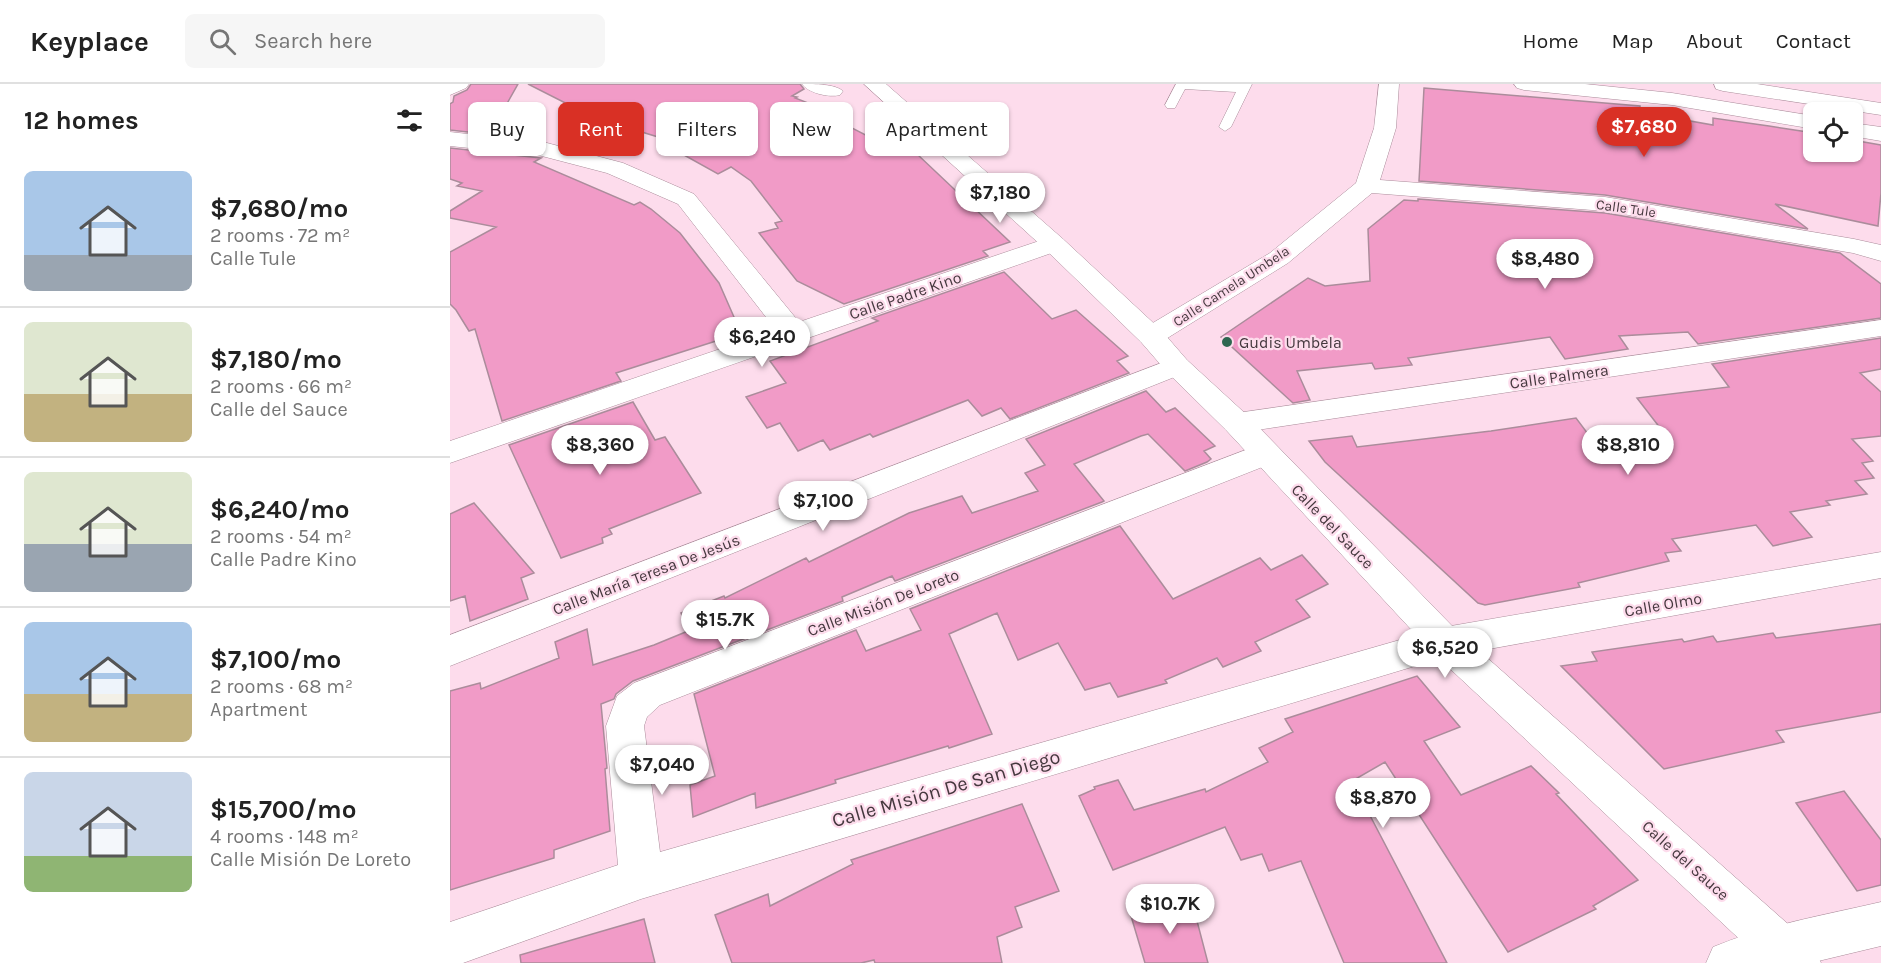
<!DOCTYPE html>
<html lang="en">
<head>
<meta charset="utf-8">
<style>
	:root { --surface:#fff; --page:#f6f6f6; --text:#222; --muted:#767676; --line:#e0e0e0; --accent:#d93025 }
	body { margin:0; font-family:Karla,sans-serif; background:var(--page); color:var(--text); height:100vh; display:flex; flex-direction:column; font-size:22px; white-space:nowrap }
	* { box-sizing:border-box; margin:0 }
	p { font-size:20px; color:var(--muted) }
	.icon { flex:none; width:33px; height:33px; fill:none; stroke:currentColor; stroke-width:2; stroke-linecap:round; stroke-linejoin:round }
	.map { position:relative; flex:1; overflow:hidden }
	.side { display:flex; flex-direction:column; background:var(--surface); width:450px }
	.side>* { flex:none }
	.top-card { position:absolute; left:18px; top:18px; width:570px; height:54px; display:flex; gap:12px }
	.buttons { position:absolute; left:1353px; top:18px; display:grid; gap:12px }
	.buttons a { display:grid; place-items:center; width:60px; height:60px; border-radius:9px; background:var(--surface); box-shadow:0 2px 4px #0004; font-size:30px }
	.price { position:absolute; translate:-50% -51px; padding:0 14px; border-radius:21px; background:#fff; color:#222; font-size:20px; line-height:39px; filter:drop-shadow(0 2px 3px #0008) }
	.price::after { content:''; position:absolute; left:50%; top:36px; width:18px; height:14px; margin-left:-9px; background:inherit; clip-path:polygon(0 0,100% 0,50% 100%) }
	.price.selected { background:var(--accent); color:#fff }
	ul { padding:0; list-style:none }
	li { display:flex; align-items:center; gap:18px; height:150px; padding:0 24px }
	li+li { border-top:2px solid var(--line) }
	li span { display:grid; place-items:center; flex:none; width:168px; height:120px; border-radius:9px; color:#555 }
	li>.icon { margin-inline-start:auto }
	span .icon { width:72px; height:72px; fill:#fffc; stroke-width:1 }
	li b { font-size:26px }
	h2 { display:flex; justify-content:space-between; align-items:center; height:72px; padding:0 24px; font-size:26px }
	.pill { padding:0 21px; border-radius:9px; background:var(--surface); box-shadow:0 2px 4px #0004; font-size:21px; line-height:54px }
	.pill.selected { background:var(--accent); color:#fff }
	header { display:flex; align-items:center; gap:36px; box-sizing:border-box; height:84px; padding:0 30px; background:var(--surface); border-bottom:2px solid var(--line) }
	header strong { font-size:28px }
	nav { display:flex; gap:33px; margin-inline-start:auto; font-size:21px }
	.search { width:420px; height:54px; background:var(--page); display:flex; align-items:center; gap:15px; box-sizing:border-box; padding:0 21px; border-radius:9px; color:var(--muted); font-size:22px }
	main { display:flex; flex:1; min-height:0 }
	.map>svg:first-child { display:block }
	.building { fill:#f19bc7; stroke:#ab8c9b; stroke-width:1.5 }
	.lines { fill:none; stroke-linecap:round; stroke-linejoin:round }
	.service-casing { stroke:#aa8c9a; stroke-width:1 }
	.minor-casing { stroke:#aa8c9a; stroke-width:1 }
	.tertiary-casing { stroke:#aa8c9a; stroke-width:1 }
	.secondary-casing { stroke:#aa8c9a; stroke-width:1 }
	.service { fill:#fff; fill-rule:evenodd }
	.minor { fill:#fff; fill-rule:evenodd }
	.tertiary { fill:#fff; fill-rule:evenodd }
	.secondary { fill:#fff; fill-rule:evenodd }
	.poi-dot { fill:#2e6750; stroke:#fddcec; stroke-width:2 }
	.labels { text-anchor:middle; stroke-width:4.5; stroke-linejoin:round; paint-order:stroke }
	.far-street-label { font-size:14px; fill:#45383e; stroke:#fddcec }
	.street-label { font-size:16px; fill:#45383e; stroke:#fddcec }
	.poi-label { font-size:16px; fill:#45383e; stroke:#fddcec; text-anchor:start }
	.near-street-label { font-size:20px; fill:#45383e; stroke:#fddcec }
</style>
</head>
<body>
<header>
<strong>Keyplace</strong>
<div class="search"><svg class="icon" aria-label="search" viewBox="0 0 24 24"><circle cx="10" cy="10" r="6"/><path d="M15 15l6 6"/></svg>Search here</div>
<nav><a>Home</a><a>Map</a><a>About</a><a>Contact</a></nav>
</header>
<main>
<section class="side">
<h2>12 homes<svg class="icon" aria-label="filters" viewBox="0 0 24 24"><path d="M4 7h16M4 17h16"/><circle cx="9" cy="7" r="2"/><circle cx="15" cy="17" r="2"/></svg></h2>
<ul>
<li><span style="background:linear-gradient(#a9c7e8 70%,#9aa5b1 0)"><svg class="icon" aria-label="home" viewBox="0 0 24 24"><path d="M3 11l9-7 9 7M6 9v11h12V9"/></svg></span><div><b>$7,680/mo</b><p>2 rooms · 72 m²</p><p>Calle Tule</p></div></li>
<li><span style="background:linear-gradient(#dfe7d0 60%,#c2b280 0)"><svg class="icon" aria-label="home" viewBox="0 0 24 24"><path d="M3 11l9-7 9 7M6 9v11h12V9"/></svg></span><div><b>$7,180/mo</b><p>2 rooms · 66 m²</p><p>Calle del Sauce</p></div></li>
<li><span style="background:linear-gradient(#dfe7d0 60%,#9aa5b1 0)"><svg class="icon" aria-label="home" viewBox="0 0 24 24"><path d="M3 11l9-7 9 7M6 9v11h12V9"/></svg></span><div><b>$6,240/mo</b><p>2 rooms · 54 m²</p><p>Calle Padre Kino</p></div></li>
<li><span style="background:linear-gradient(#a9c7e8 60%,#c2b280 0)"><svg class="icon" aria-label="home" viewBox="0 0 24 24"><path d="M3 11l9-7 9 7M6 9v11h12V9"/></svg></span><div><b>$7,100/mo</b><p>2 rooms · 68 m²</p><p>Apartment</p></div></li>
<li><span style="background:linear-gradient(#c9d6e8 70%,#8fb573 0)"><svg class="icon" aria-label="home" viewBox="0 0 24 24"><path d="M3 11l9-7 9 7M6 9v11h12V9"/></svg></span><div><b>$15,700/mo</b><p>4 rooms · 148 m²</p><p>Calle Misión De Loreto</p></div></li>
</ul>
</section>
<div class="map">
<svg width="1431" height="879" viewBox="0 0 1431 879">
	<rect width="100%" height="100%" fill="#fddcec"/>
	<path class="building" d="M21,0H68L50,32L88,56L0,46V20L3,18L4,12L17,6Z
		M78,0H350L354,5L342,12L347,13L345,14L371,24L367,26L429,58L440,53L467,70L560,158L533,167L538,172L394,220L347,197L309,149L328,144L325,139L332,137L301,97L281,83L268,90L234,71L247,65L143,33Z
		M974,4L1190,22V28L1263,41V34L1319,42L1364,49V68H1402V56L1431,61V109L1428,142L1325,120L1358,145L1155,111L969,97Z
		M0,64L91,74L84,78L184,121L190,118L201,125L230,149L269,199L291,249L166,289L171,297L52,337L25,245L19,247L6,226L0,220V168L46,143L0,134V127L32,107L7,102L12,99L0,95Z
		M968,115L1155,129L1390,169L1431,200V234L1248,260L1238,248L1169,252L1178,265L1115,275L1100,253L958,274L962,281L925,285L922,279L847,287L860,316L843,319L771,253L858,194L875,202L920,197L918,145L954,116L968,117Z
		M554,188L602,235L626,226L678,272L667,277L679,289L560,335L551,324L532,332L518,316L423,353L420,350L380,366L373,356L348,367L330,339L317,344L296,313L336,299L320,277L428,237L422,234Z
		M1431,254V285L1410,289L1431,308V352L1402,355L1423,377L1412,379L1424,394L1405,397L1417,410L1376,417L1380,421L1340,428L1362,453L1323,462L1306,441L1222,455L1231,467L1215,469L1219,477L1128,499L1130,503L1035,521L1028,519L875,378L859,357L902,352L907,363L1041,347L1126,334L1144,358L1214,349L1187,314L1279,303L1262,280Z
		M696,307L716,328L725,324L765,362L754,367L761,375L757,378L735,387L698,350L691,352L624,380L654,417L652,418L445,497L442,492L392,513L393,517L183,597L166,610L164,615L151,620L157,684L155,685L160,747L104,766V774L0,806V607L30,599L31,605L109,574L105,558L137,545L143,581L204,561L238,547L231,529L274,512L275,514L356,474L359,478L459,429L512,412L522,429L588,407L575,389L595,381L576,355Z
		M183,318L205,356L215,353L251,409L159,445L162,450L152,454L153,459L111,474L59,361Z
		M24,419L84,489L71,494L78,515L20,537L15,512L0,517V430Z
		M670,442L723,515L810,474L821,486L852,471L878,500L846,516L860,533L805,558L811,567L773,583L767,574L715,596L717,599L668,613L660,599L635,606L608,559L568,576L547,529L499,550L542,650L499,664L498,662L385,696L386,699L306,724L305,709L243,733L240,701L265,692L244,610L406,546L416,567L471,546L460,525Z
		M1431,540V628L1326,647L1334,658L1214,685L1111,582L1147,577L1142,568L1232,555L1234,558L1263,552L1267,558L1323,549L1326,554Z
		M967,592L1010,643L974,657L1011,711L1081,682L1109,709L1106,710L1188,796L1143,822L1146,825L1058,868L935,678L902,697L997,879H894L851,777L819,787L812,770L791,776L775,743L663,786L629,712L645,705L644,703L668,696L684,726L755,705L756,708L818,678L809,664L843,648L835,635Z
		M1394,707L1431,756V801L1407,807L1346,719Z
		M572,720L609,807L565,823L572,843L547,853L552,879H425L424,876L411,879H282L265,831L318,810L320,822L403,780L401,776Z
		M741,814L758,879H695L681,832Z
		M194,835L205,879H71L70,871Z"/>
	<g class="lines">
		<g class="service-casing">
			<path id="service" d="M726,0H802L781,43L775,47L769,43L786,8L735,5L725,24H717L715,21Z"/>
		</g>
		<g class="minor-casing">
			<path id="minor" d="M0,0H19L16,4L0,11Z
				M352,0C365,0 385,0 393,7L390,11C379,14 358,9 352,0Z
				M929,0H949L946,44L930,96L1155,113L1404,155L1431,161V177L1403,169L1155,127L922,109L838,179L711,258L701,260L691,258L687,252L691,246L820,169L906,99L924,44Z
				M0,48L97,59L173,79L244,110L349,238L595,155L604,153L613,155L616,160L613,165L0,379V357L326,246L228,120L157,89L88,71L0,62Z
				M1431,236V252L787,349L776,346L772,339L776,332L787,329Z
				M727,273L737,276L741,282L737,288L0,582V551Z
				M814,359L825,362L829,370L825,378L210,621L197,633L194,642L210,768L995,543L1431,468V494L995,573L191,815L13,879H0V838L168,781L156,642L167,612L184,599Z
				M1431,818V862L1360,879H1256L1263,863C1316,841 1375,831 1431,818Z"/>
		</g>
		<g class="tertiary-casing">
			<path id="tertiary" d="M414,0H436L613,155L711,246L737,276L798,332L1008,548L1364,863L1371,879H1315L982,568L776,346L717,288L691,258L595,165Z"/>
		</g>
		<g class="secondary-casing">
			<path id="secondary" d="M1064,0H1135L1222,9L1364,32V45L1222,21L1074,6L1067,4Z
				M1264,0H1307L1431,19V31L1273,7L1266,5Z
				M1402,39L1431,43V57L1402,52Z"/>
		</g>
		<use href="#service" class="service"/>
		<use href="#minor" class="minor"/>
		<use href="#tertiary" class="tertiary"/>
		<use href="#secondary" class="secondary"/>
	</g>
	<circle class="poi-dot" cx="777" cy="258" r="6"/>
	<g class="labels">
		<g class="far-street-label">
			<text transform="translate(1176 124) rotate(8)" y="5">Calle Tule</text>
			<text transform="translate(781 202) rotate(-33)" y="5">Calle Camela Umbela</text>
		</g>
		<g class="street-label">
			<text transform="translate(455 211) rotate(-19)" y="6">Calle Padre Kino</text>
			<text transform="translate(1109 292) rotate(-8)" y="6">Calle Palmera</text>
			<text transform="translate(883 442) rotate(46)" y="6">Calle del Sauce</text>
			<text transform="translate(196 490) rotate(-21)" y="6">Calle María Teresa De Jesús</text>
			<text transform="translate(433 518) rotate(-21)" y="6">Calle Misión De Loreto</text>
			<text transform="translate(1213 520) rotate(-10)" y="6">Calle Olmo</text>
			<text transform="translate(1236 776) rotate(42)" y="6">Calle del Sauce</text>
		</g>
		<g class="poi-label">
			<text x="789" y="264">Gudis Umbela</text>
		</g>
		<g class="near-street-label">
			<text transform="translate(496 704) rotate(-16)" y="7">Calle Misión De San Diego</text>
		</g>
	</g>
</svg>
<div class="buttons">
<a><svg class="icon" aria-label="locate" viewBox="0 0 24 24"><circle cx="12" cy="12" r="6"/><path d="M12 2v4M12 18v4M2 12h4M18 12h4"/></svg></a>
</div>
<b class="price selected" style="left:1194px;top:74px">$7,680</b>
<b class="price" style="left:550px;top:140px">$7,180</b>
<b class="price" style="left:1095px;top:206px">$8,480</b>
<b class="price" style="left:312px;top:284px">$6,240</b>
<b class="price" style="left:150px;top:392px">$8,360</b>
<b class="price" style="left:1178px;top:392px">$8,810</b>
<b class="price" style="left:373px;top:448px">$7,100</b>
<b class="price" style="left:275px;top:567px">$15.7K</b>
<b class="price" style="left:995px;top:595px">$6,520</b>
<b class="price" style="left:212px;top:712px">$7,040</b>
<b class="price" style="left:933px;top:745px">$8,870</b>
<b class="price" style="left:720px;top:851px">$10.7K</b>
<div class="top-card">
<a class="pill">Buy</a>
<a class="pill selected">Rent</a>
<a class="pill">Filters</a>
<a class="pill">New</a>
<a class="pill">Apartment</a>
</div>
</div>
</main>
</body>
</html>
